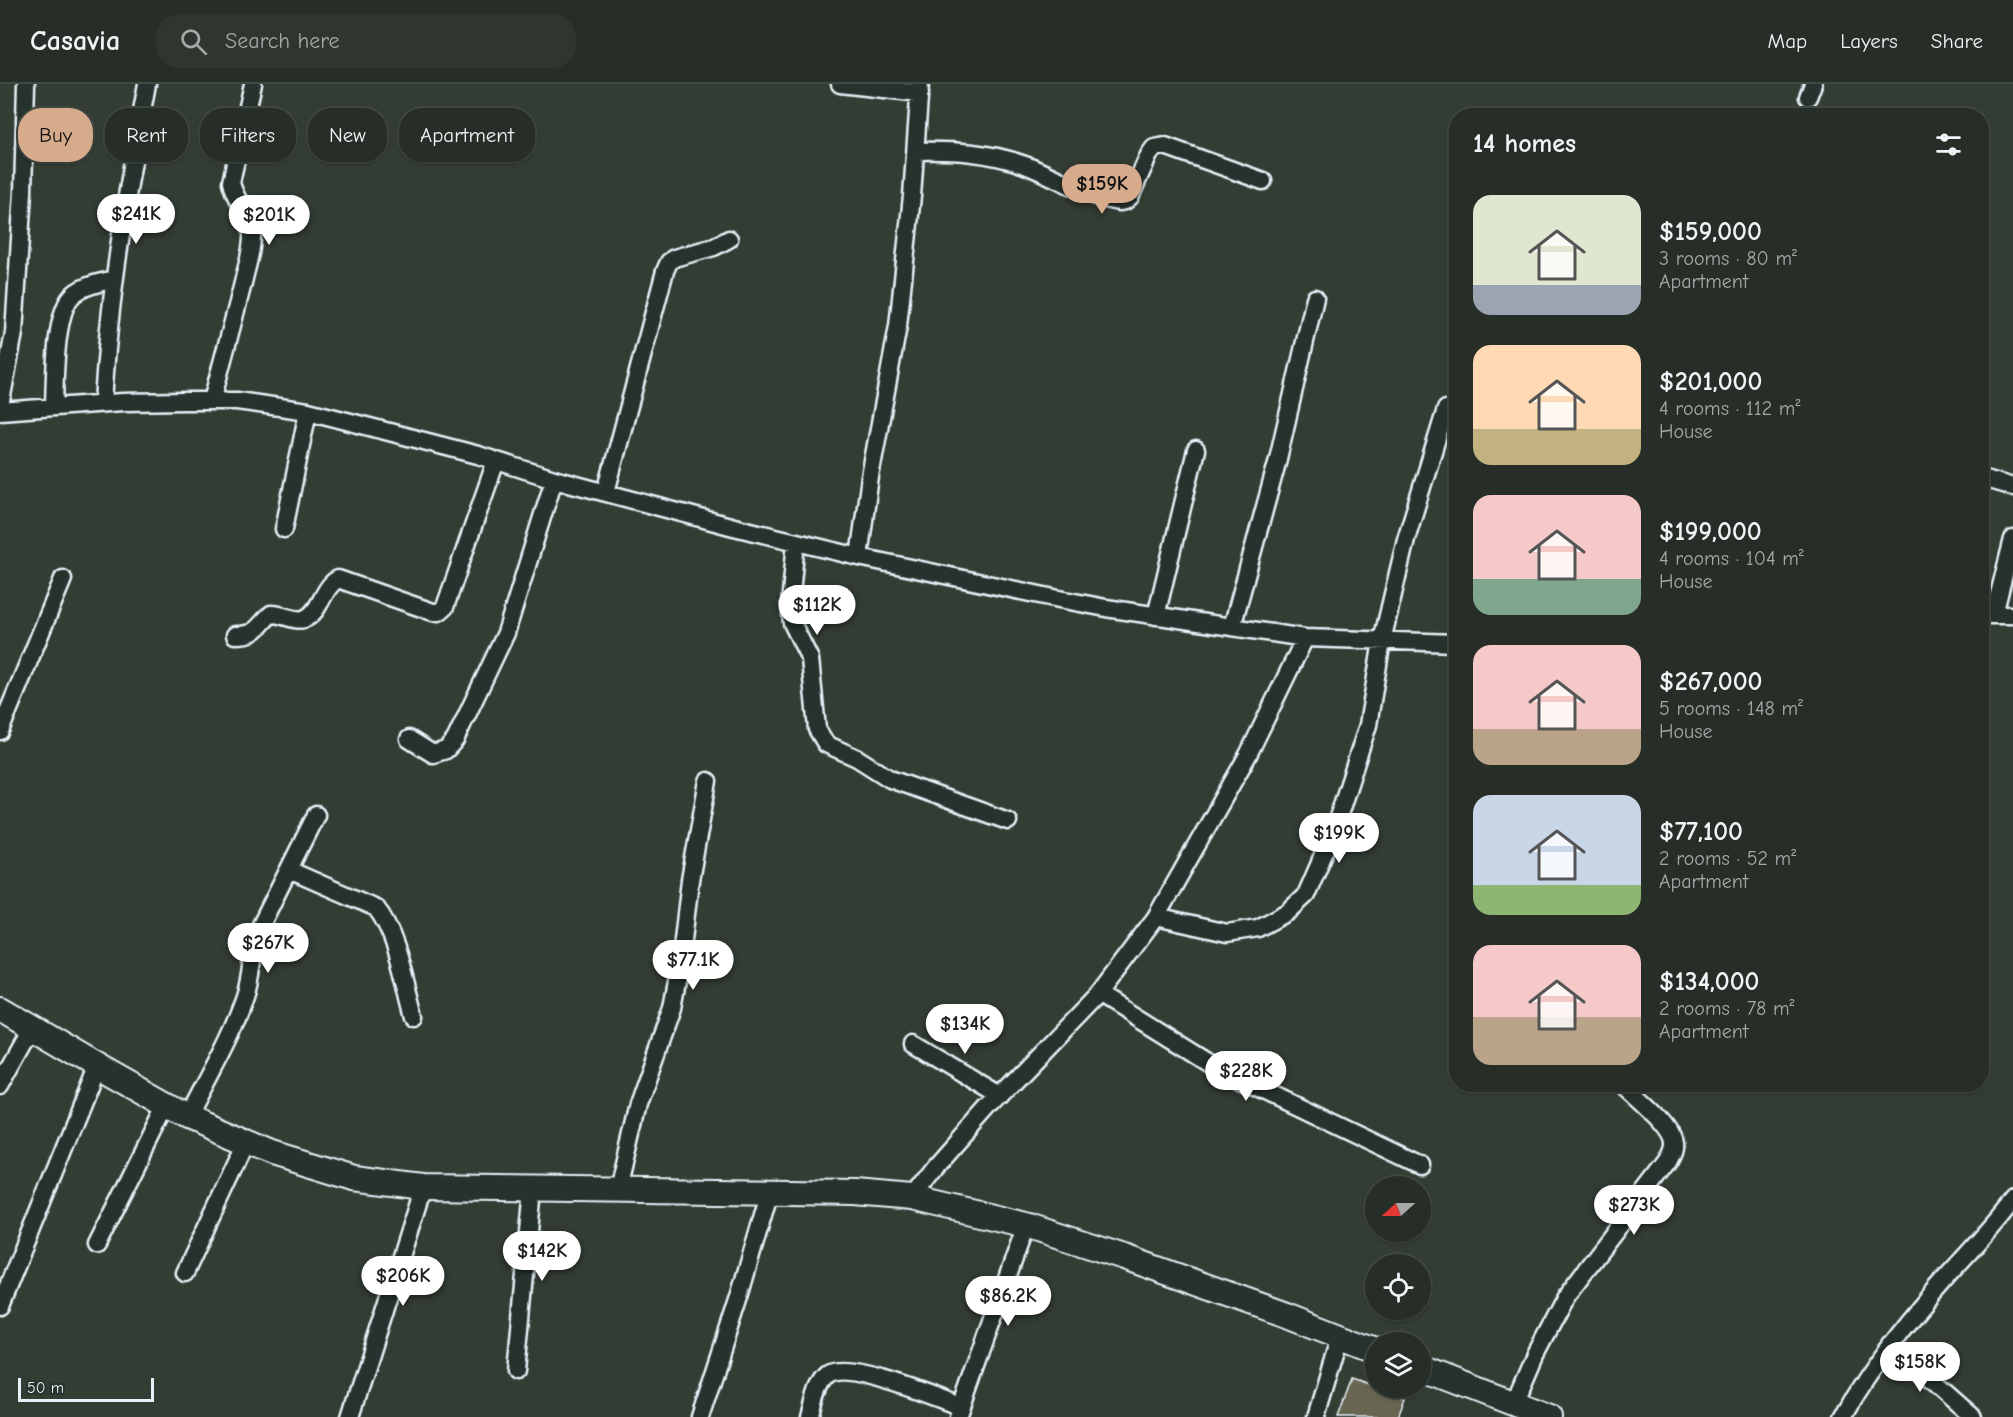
<!DOCTYPE html>
<html lang="en">
<head>
<meta charset="utf-8">
<style>
	:root { --surface:#262e27; --page:#2e362f; --text:#f1f3f6; --muted:#a4a8a7; --line:#424a44; --accent:#d6ab8b }
	body { margin:0; font-family:"Comic Neue",sans-serif; background:var(--page); color:var(--text); height:100vh; display:flex; flex-direction:column; font-size:22px; white-space:nowrap }
	* { box-sizing:border-box; margin:0 }
	p { font-size:20px; color:var(--muted) }
	.icon { flex:none; width:33px; height:33px; fill:none; stroke:currentColor; stroke-width:2; stroke-linecap:round; stroke-linejoin:round }
	.map { position:relative; flex:1; overflow:hidden }
	.drawer { position:absolute; left:1449px; top:24px; width:540px; height:984px; display:flex; flex-direction:column; background:var(--surface); border-radius:24px; box-shadow:0 2px 4px #0004,0 0 0 2px var(--line) }
	.drawer>* { flex:none }
	.top-card { position:absolute; left:18px; top:24px; width:570px; height:54px; display:flex; gap:12px }
	.needle { width:39px; rotate:249deg }
	.fabs { position:absolute; left:1365px; top:1092px; display:grid; gap:12px }
	.fabs a { display:grid; place-items:center; width:66px; height:66px; border-radius:50%; background:var(--surface); box-shadow:0 2px 4px #0004,0 0 0 2px var(--line); font-size:30px }
	.scale { position:absolute; left:18px; bottom:15px; width:136px; box-sizing:border-box; padding-left:6px; border:3px solid #e8f1f8; border-top:0; font-size:16px; line-height:21px; white-space:nowrap; color:#e8f1f8; -webkit-text-stroke:4px #26332d; paint-order:stroke }
	.price { position:absolute; translate:-50% -51px; padding:0 14px; border-radius:21px; background:#fff; color:#222; font-size:20px; line-height:39px; filter:drop-shadow(0 2px 3px #0008) }
	.price::after { content:''; position:absolute; left:50%; top:36px; width:18px; height:14px; margin-left:-9px; background:inherit; clip-path:polygon(0 0,100% 0,50% 100%) }
	.price.on { background:var(--accent); color:#111 }
	ul { padding:0; list-style:none }
	li { display:flex; align-items:center; gap:18px; height:150px; padding:0 24px }
	li span { display:grid; place-items:center; flex:none; width:168px; height:120px; border-radius:18px; color:#555 }
	li>.icon { margin-inline-start:auto }
	span .icon { width:72px; height:72px; fill:#fffc; stroke-width:1 }
	li b { font-size:26px }
	h2 { display:flex; justify-content:space-between; align-items:center; height:72px; padding:0 24px; font-size:26px }
	.tag { padding:0 21px; border-radius:24px; background:var(--surface); box-shadow:0 2px 4px #0004,0 0 0 2px var(--line); font-size:21px; line-height:54px }
	.tag.on { background:var(--accent); color:#111 }
	header { display:flex; align-items:center; gap:36px; box-sizing:border-box; height:84px; padding:0 30px; background:var(--surface); border-bottom:2px solid var(--line) }
	header strong { font-size:28px }
	nav { display:flex; gap:33px; margin-inline-start:auto; font-size:21px }
	.search { width:420px; height:54px; background:var(--page); display:flex; align-items:center; gap:15px; box-sizing:border-box; padding:0 21px; border-radius:24px; color:var(--muted); font-size:22px }
	.map>svg:first-child { display:block }
	.building { fill:#676551; stroke:#e8f1f8; stroke-width:1.5 }
	.lines { fill:none; stroke-linecap:round; stroke-linejoin:round }
	.minor-casing { stroke:#e8f1f8; stroke-width:21 }
	.secondary-casing { stroke:#e8f1f8; stroke-width:28 }
	.minor { stroke:#26332d; stroke-width:16 }
	.secondary { stroke:#26332d; stroke-width:24 }
</style>
</head>
<body>
<header>
<strong>Casavia</strong>
<div class="search"><svg class="icon" aria-label="search" viewBox="0 0 24 24"><circle cx="10" cy="10" r="6"/><path d="M15 15l6 6"/></svg>Search here</div>
<nav><a>Map</a><a>Layers</a><a>Share</a></nav>
</header>
<div class="map">
<svg width="2013" height="1333" viewBox="0 0 2013 1333">
	<rect width="100%" height="100%" fill="#333d34"/>
	<filter id="ink" filterUnits="userSpaceOnUse"><feTurbulence type="fractalNoise" baseFrequency=".0167" numOctaves="2"/><feDisplacementMap in="SourceGraphic" scale="12" xChannelSelector="R" yChannelSelector="G"/><feConvolveMatrix kernelMatrix="1 2 1 2 8 2 1 2 1" color-interpolation-filters="sRGB"/></filter>
	<g filter="url(#ink)">
		<path class="building" d="M1352,1295L1405,1314L1398,1333H1338Z"/>
		<g class="lines">
			<g class="minor-casing">
				<path id="minor" d="M840,0L920,9
					M1808,13L1813,0
					M916,67C954,66 989,68 1025,81C1055,92 1089,114 1120,118L1125,117L1130,113L1149,71L1154,64L1165,62L1263,97
					M212,317C222,278 233,239 243,199C246,184 253,166 252,149C251,131 234,116 231,98L253,0
					M103,319C109,211 127,106 147,0
					M0,322L14,249L23,108L26,0
					M54,323C55,297 54,226 74,210C84,201 101,199 113,195
					M0,327L123,318L186,317H237L308,327L478,371L554,395L734,443L859,473L1054,514L1106,524L1305,554L1456,559
					M1982,394L2013,403
					M606,408L665,187L669,178L674,174L714,163L729,155
					M284,445L308,327
					M796,458L790,520L792,539L810,575L817,645L826,660L857,674L890,695L1008,737
					M859,473L870,393L898,242L912,112L920,0
					M1994,530L2013,455
					M1982,531H2013
					M1156,532L1196,366
					M1232,543L1277,379L1315,214
					M235,551C257,551 256,544 271,530C281,529 294,538 304,535C321,529 322,503 338,495L433,528H439L445,523L496,377
					M0,647L63,495
					M409,655L433,670L446,666L455,656L506,549L554,395
					M289,786L376,824C397,849 405,900 414,932
					M1156,833L1227,849L1258,844L1288,828L1306,811L1333,749L1368,641L1382,557L1406,455L1446,325
					M1098,910L1215,983L1420,1081
					M913,960L1000,1012
					M0,1002L33,943
					M187,1033C207,993 231,954 245,912C252,892 251,870 257,849L316,731
					M618,1105L638,1020L672,924L680,882L690,796L708,697
					M912,1114L936,1083L989,1023L1098,910L1156,833L1248,671L1305,554
					M97,1161L167,1021
					M185,1189L246,1058
					M0,1222L97,982
					M1890,1260L1973,1333
					M516,1287L533,1105
					M1514,1319L1535,1270L1565,1213L1668,1078C1671,1072 1675,1066 1674,1059C1673,1042 1636,1013 1623,1000
					M350,1333L423,1103
					M700,1333L739,1213L770,1107
					M810,1333C814,1320 817,1300 828,1291C847,1277 937,1314 961,1323
					M958,1333L1026,1141
					M1316,1333L1340,1252
					M1843,1333C1872,1280 1910,1234 1950,1189C1972,1165 1994,1142 2013,1116"/>
			</g>
			<g class="secondary-casing">
				<path id="secondary" d="M0,925L97,982L187,1033L272,1069L354,1094L423,1103L855,1109L912,1114L1026,1141L1124,1173L1287,1231L1376,1266
					M1420,1283L1549,1333"/>
			</g>
			<use href="#minor" class="minor"/>
			<use href="#secondary" class="secondary"/>
		</g>
	</g>
</svg>
<div class="fabs">
<a><svg class="needle" viewBox="-14 -14 28 28"><path d="M0-13l5 13h-10z" fill="#e53935"/><path d="M0 13l5-13h-10z" fill="#a4a8a7"/></svg></a>
<a><svg class="icon" aria-label="locate" viewBox="0 0 24 24"><circle cx="12" cy="12" r="6"/><path d="M12 2v4M12 18v4M2 12h4M18 12h4"/></svg></a>
<a><svg class="icon" aria-label="layers" viewBox="0 0 24 24"><path d="M12 4l9 5-9 5-9-5zM3 14l9 5 9-5"/></svg></a>
</div>
<div class="scale">50 m</div>
<b class="price on" style="left:1102px;top:131px">$159K</b>
<b class="price" style="left:136px;top:161px">$241K</b>
<b class="price" style="left:269px;top:162px">$201K</b>
<b class="price" style="left:817px;top:552px">$112K</b>
<b class="price" style="left:1339px;top:780px">$199K</b>
<b class="price" style="left:268px;top:890px">$267K</b>
<b class="price" style="left:693px;top:907px">$77.1K</b>
<b class="price" style="left:965px;top:971px">$134K</b>
<b class="price" style="left:1246px;top:1018px">$228K</b>
<b class="price" style="left:1634px;top:1152px">$273K</b>
<b class="price" style="left:542px;top:1198px">$142K</b>
<b class="price" style="left:403px;top:1223px">$206K</b>
<b class="price" style="left:1008px;top:1243px">$86.2K</b>
<b class="price" style="left:1920px;top:1309px">$158K</b>
<div class="top-card">
<a class="tag on">Buy</a>
<a class="tag">Rent</a>
<a class="tag">Filters</a>
<a class="tag">New</a>
<a class="tag">Apartment</a>
</div>
<section class="drawer">
<h2>14 homes<svg class="icon" aria-label="filters" viewBox="0 0 24 24"><path d="M4 7h16M4 17h16"/><circle cx="9" cy="7" r="2"/><circle cx="15" cy="17" r="2"/></svg></h2>
<ul>
<li><span style="background:linear-gradient(#dfe7d0 75%,#9aa5b1 0)"><svg class="icon" aria-label="home" viewBox="0 0 24 24"><path d="M3 11l9-7 9 7M6 9v11h12V9"/></svg></span><div><b>$159,000</b><p>3 rooms · 80 m²</p><p>Apartment</p></div></li>
<li><span style="background:linear-gradient(#ffd9b3 70%,#c2b280 0)"><svg class="icon" aria-label="home" viewBox="0 0 24 24"><path d="M3 11l9-7 9 7M6 9v11h12V9"/></svg></span><div><b>$201,000</b><p>4 rooms · 112 m²</p><p>House</p></div></li>
<li><span style="background:linear-gradient(#f6c9c9 70%,#7fa58c 0)"><svg class="icon" aria-label="home" viewBox="0 0 24 24"><path d="M3 11l9-7 9 7M6 9v11h12V9"/></svg></span><div><b>$199,000</b><p>4 rooms · 104 m²</p><p>House</p></div></li>
<li><span style="background:linear-gradient(#f6c9c9 70%,#b9a48a 0)"><svg class="icon" aria-label="home" viewBox="0 0 24 24"><path d="M3 11l9-7 9 7M6 9v11h12V9"/></svg></span><div><b>$267,000</b><p>5 rooms · 148 m²</p><p>House</p></div></li>
<li><span style="background:linear-gradient(#c9d6e8 75%,#8fb573 0)"><svg class="icon" aria-label="home" viewBox="0 0 24 24"><path d="M3 11l9-7 9 7M6 9v11h12V9"/></svg></span><div><b>$77,100</b><p>2 rooms · 52 m²</p><p>Apartment</p></div></li>
<li><span style="background:linear-gradient(#f6c9c9 60%,#b9a48a 0)"><svg class="icon" aria-label="home" viewBox="0 0 24 24"><path d="M3 11l9-7 9 7M6 9v11h12V9"/></svg></span><div><b>$134,000</b><p>2 rooms · 78 m²</p><p>Apartment</p></div></li>
</ul>
</section>
</div>
</body>
</html>
